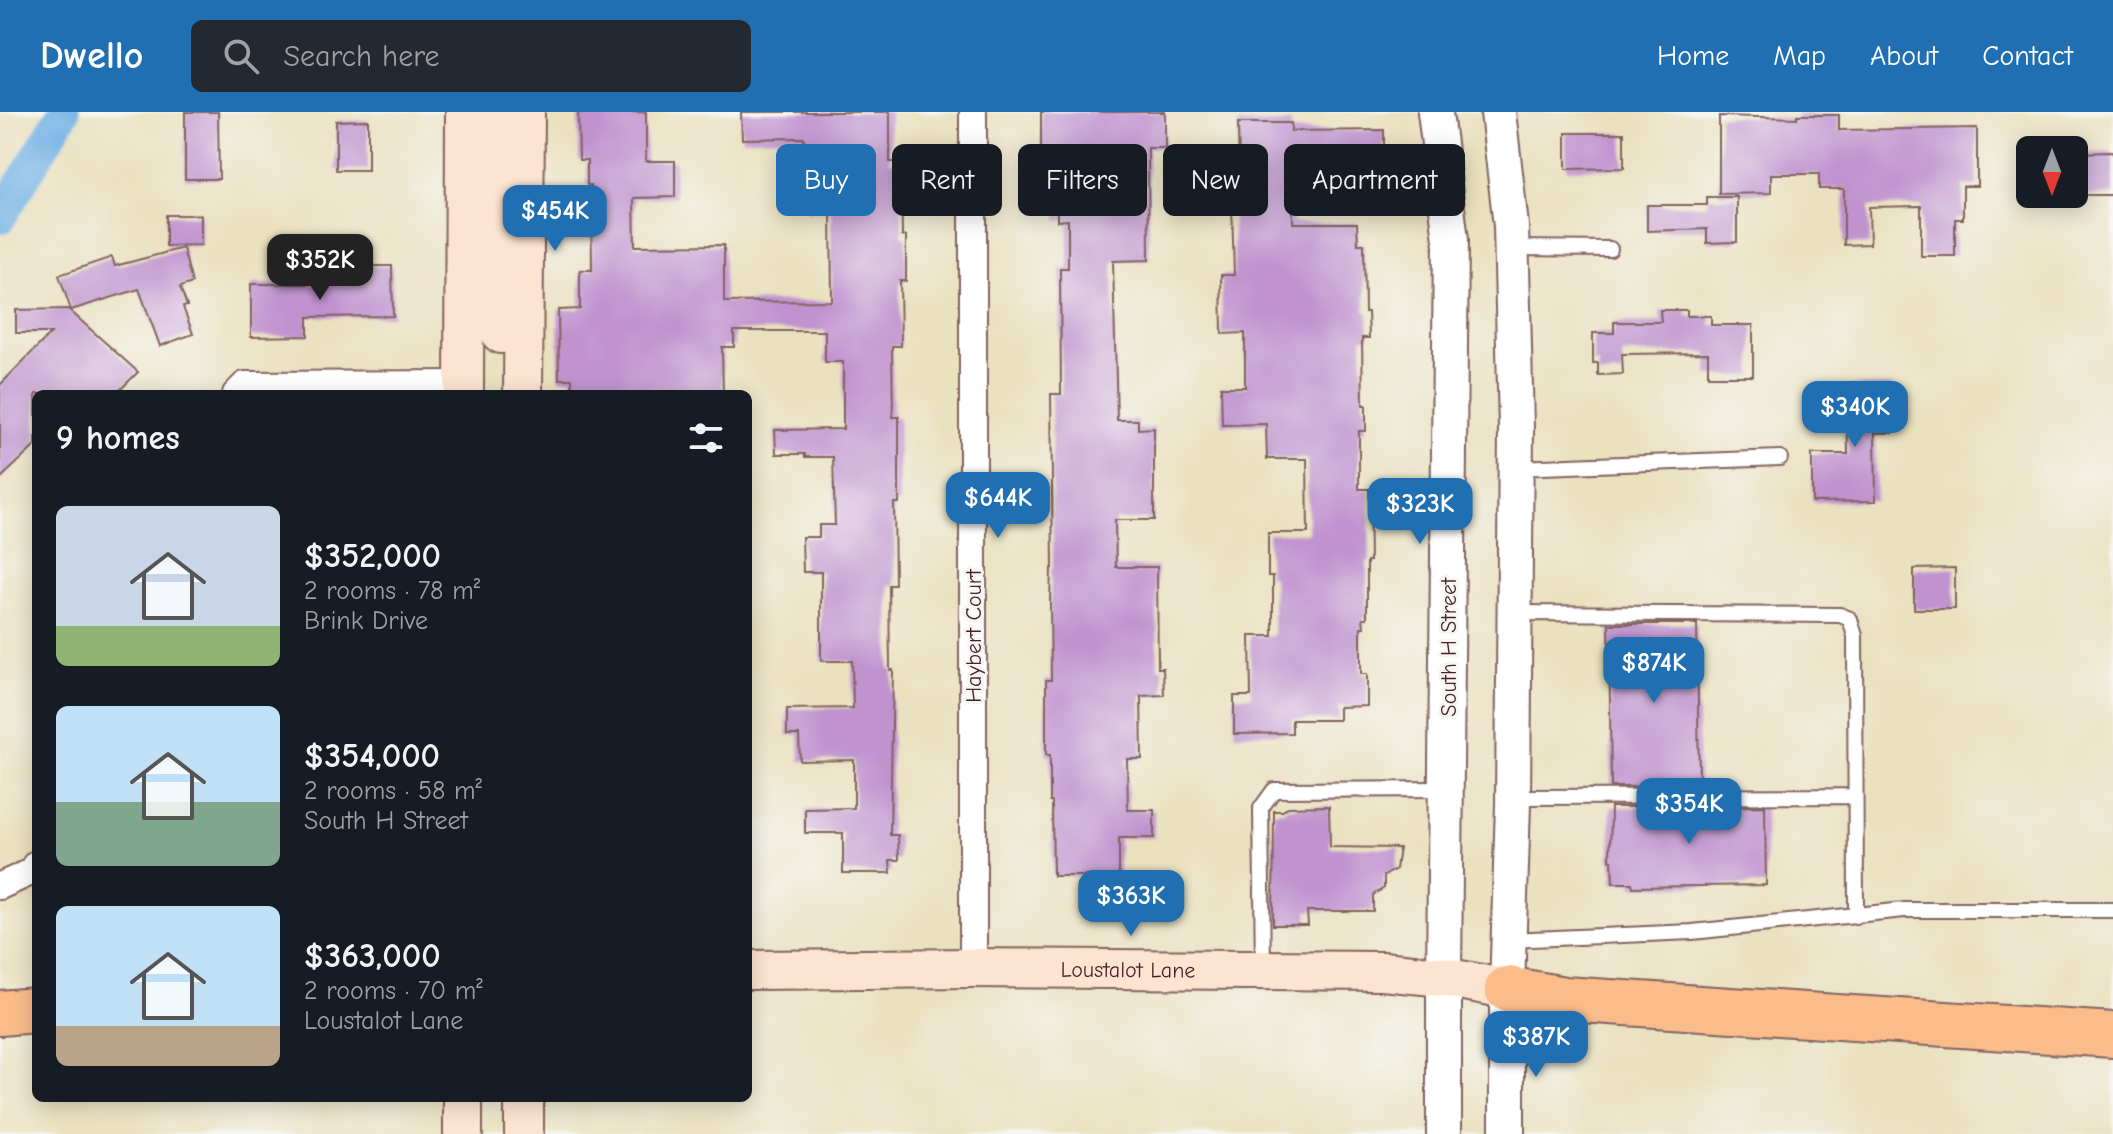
<!DOCTYPE html>
<html lang="en">
<head>
<meta charset="utf-8">
<style>
	:root { --surface:#171b24; --page:#242831; --text:#f1f3f6; --muted:#9ea1a6; --accent:#1f6fb2 }
	body { margin:0; font-family:"Comic Neue",sans-serif; background:var(--page); color:var(--text); height:100vh; display:flex; flex-direction:column; font-size:30px; white-space:nowrap }
	* { box-sizing:border-box; margin:0 }
	p { font-size:26px; color:var(--muted) }
	.icon { flex:none; width:44px; height:44px; fill:none; stroke:currentColor; stroke-width:2; stroke-linecap:round; stroke-linejoin:round }
	.map { position:relative; flex:1; overflow:hidden }
	.sheet { position:absolute; left:32px; top:278px; width:720px; height:712px; display:flex; flex-direction:column; background:var(--surface); border-radius:12px; box-shadow:0 4px 20px #0003 }
	.sheet>* { flex:none }
	.guide { position:absolute; left:776px; top:32px; width:760px; height:72px; display:flex; gap:16px }
	.needle { width:52px; rotate:180deg }
	.fabs { position:absolute; left:2016px; top:24px; display:grid; gap:16px }
	.fabs a { display:grid; place-items:center; width:72px; height:72px; border-radius:12px; background:var(--surface); box-shadow:0 4px 20px #0003; font-size:40px }
	.price { position:absolute; translate:-50% -68px; padding:0 18px; border-radius:16px; background:var(--accent); color:#fff; font-size:26px; line-height:52px; filter:drop-shadow(0 2px 4px #0008) }
	.price::after { content:''; position:absolute; left:50%; top:48px; width:24px; height:18px; margin-left:-12px; background:inherit; clip-path:polygon(0 0,100% 0,50% 100%) }
	.price.current { background:#222; color:#fff }
	ul { padding:0; list-style:none }
	li { display:flex; align-items:center; gap:24px; height:200px; padding:0 24px }
	li span { display:grid; place-items:center; flex:none; width:224px; height:160px; border-radius:12px; color:#555 }
	li>.icon { margin-inline-start:auto }
	span .icon { width:96px; height:96px; fill:#fffc; stroke-width:1 }
	li b { font-size:34px }
	h2 { display:flex; justify-content:space-between; align-items:center; height:96px; padding:0 24px; font-size:34px }
	.pill { padding:0 28px; border-radius:12px; background:var(--surface); box-shadow:0 4px 20px #0003; font-size:28px; line-height:72px }
	.pill.current { background:var(--accent); color:#fff }
	header { display:flex; align-items:center; gap:48px; box-sizing:border-box; height:112px; padding:0 40px; background:var(--accent); color:#fff }
	header strong { font-size:38px }
	nav { display:flex; gap:44px; margin-inline-start:auto; font-size:28px }
	.search { width:560px; height:72px; background:var(--page); display:flex; align-items:center; gap:20px; box-sizing:border-box; padding:0 28px; border-radius:12px; color:var(--muted); font-size:30px }
	.map>svg:first-child { display:block }
	.lines { fill:none; stroke-linecap:round; stroke-linejoin:round }
	.canal { stroke:#71b1e5; stroke-width:32 }
	.building { fill:#c093cf }
	.service-casing { stroke:#82635f; stroke-width:18 }
	.minor-casing { stroke:#82635f; stroke-width:30 }
	.tertiary-casing { stroke:#82635f; stroke-width:38 }
	.secondary-casing { stroke:#82635f; stroke-width:42 }
	.motorway-casing { stroke:#82635f; stroke-width:48 }
	.service { stroke:#fff; stroke-width:14 }
	.minor { stroke:#fff; stroke-width:26 }
	.tertiary { stroke:#fff; stroke-width:34 }
	.secondary { stroke:#fde4d1; stroke-width:38 }
	.motorway { stroke:#fabc8b; stroke-width:44 }
	.labels { text-anchor:middle; stroke-width:6; stroke-linejoin:round; paint-order:stroke }
	.street-label { font-size:22px; fill:#4a1f2b; stroke:#f6f6f2 }
</style>
</head>
<body>
<header>
<strong>Dwello</strong>
<div class="search"><svg class="icon" aria-label="search" viewBox="0 0 24 24"><circle cx="10" cy="10" r="6"/><path d="M15 15l6 6"/></svg>Search here</div>
<nav><a>Home</a><a>Map</a><a>About</a><a>Contact</a></nav>
</header>
<div class="map">
<svg width="2113" height="1022" viewBox="0 0 2113 1022">
	<rect width="100%" height="100%" fill="#f6f6f2"/>
	<filter id="ink" filterUnits="userSpaceOnUse"><feTurbulence type="fractalNoise" baseFrequency=".0125" numOctaves="2"/><feDisplacementMap in="SourceGraphic" scale="16" xChannelSelector="R" yChannelSelector="G"/><feConvolveMatrix kernelMatrix="1 2 1 2 8 2 1 2 1" color-interpolation-filters="sRGB"/></filter>
	<filter id="wash" filterUnits="userSpaceOnUse"><feTurbulence type="fractalNoise" baseFrequency=".006" numOctaves="4" result="noise"/><feDisplacementMap in="SourceGraphic" scale="32" xChannelSelector="R" yChannelSelector="G"/><feGaussianBlur stdDeviation="1.8" result="paint"/><feColorMatrix in="noise" values="0 0 0 0 0 0 0 0 0 0 0 0 0 0 0 0 0 1.4 0 .05"/><feComposite in="paint" operator="in"/></filter>
	<g filter="url(#wash)">
		<rect width="100%" height="100%" fill="#eae1bf"/>
		<g class="lines">
			<path class="canal" d="M0,106L64,0"/>
		</g>
		<g id="blocks">
			<path class="building" d="M185,0H218L219,67H185Z
				M646,0V49H675V85L634,86L635,134L724,133V190L832,189L831,99L806,100L804,26L742,27L741,0H890V50H901L902,124H906V169H900L901,234H892L893,305H899V391H894L895,473H889L890,558H893L890,723H898L899,748H890L891,761H843V721H805V697L854,696V648L800,649L799,623H787V597L853,596L852,549H821V460H803L802,425H819V413H835L833,345H805V342H776L775,318L843,317V250H825V219H734V235H722L723,282H572V267H559L558,198L580,197V158H592L591,73H587V48H579L578,1Z
				M1041,0H1165V36H1148L1149,148L1113,149L1117,308H1138V317L1154,316V408H1115L1116,455H1157L1158,556H1163L1164,583L1141,584L1142,647H1127L1128,698H1154V726H1119V764H1053L1052,690H1050V643H1046V568H1051L1050,490L1051,456H1053L1051,282H1061L1060,156H1068V108L1057,109V37H1041Z
				M1797,3H1839V18L1977,16V74H1963V107H1955V144H1921V94L1869,95L1870,132L1844,133V77H1819V62H1771V81L1719,82V4L1797,6Z
				M368,8V58H336V9Z
				M1238,11H1291V19L1384,18V56H1375V75L1340,76V55H1292L1293,111H1357L1358,132H1364L1365,200H1368L1369,226H1362L1363,293H1366V319H1359V377H1369L1370,449H1367V506H1363L1364,515H1361V562H1367V594L1339,595V608H1292V621L1234,622V584H1251L1250,524H1273V464H1268V421H1308L1307,347H1267L1266,312L1222,313L1221,275H1245V221L1222,222L1221,163H1234L1232,95L1211,96V64L1239,63Z
				M1566,21H1624V56L1566,57Z
				M2113,40V83H2074L2075,41Z
				M1707,85H1737V130L1707,131V117L1647,119V93H1707Z
				M166,103H201V133L166,134Z
				M183,136L192,171L180,175L187,194L183,195L193,222L160,234L139,177L71,198L59,163L112,145L115,154Z
				M353,154H392L393,204L308,205V224L251,225V172H346V170L353,169Z
				M68,197L138,260L116,282H36V333L0,367V273L51,221H16V198Z
				M1660,198H1687V204H1711V213H1753V264H1708V241L1622,242L1623,262L1598,263V251H1593V221H1614V210H1661Z
				M1892,273V321H1875L1876,389L1812,390V342H1848L1847,274Z
				M1955,456V497H1914V457Z
				M1609,512H1697L1699,674L1611,675Z
				M1329,694L1330,735L1399,736L1396,757L1384,764V776L1373,783V799H1307L1308,813H1273L1274,699H1283L1288,695Z
				M1765,694L1766,773L1633,775L1632,771H1613L1612,748H1610L1611,695Z"/>
		</g>
	</g>
	<g filter="url(#ink)">
		<use href="#blocks" fill-opacity="0" stroke="#82635f" stroke-width="2"/>
		<g class="lines">
			<g class="service-casing">
				<path id="service" d="M1512,136L1610,137
					M1516,356L1780,346
					M1514,501L1840,503L1850,507L1855,524L1856,804
					M1513,685L1855,684
					M1508,828L1692,820L1904,798H2113
					M1263,858L1261,696L1274,678L1445,677"/>
			</g>
			<g class="minor-casing">
				<path id="minor" d="M973,0V856
					M236,282L245,273L464,272
					M0,774L31,760L36,752"/>
			</g>
			<g class="tertiary-casing">
				<path id="tertiary" d="M1435,0L1451,128L1444,865V1022
					M1498,0L1511,114L1516,316L1513,692L1507,877V1022"/>
			</g>
			<g class="secondary-casing">
				<g id="secondary">
					<path d="M495,0L497,162L501,222"/>
					<path d="M464,282L465,0"/>
					<path d="M523,282L525,0"/>
					<path id="s1" d="M748,858L973,856L1382,859L1444,865L1507,877"/>
					<path d="M463,1022V986"/>
					<path d="M524,1022V986"/>
				</g>
			</g>
			<g class="motorway-casing">
				<path id="motorway" d="M1507,877L1564,887L2113,923
					M0,901L36,898"/>
			</g>
			<use href="#service" class="service"/>
			<use href="#minor" class="minor"/>
			<use href="#tertiary" class="tertiary"/>
			<use href="#secondary" class="secondary"/>
			<use href="#motorway" class="motorway"/>
		</g>
	</g>
	<g class="labels">
		<g class="street-label">
			<text transform="translate(973 524) rotate(-90)" y="8">Haybert Court</text>
			<text transform="translate(1448 535) rotate(-90)" y="8">South H Street</text>
			<text dy="8" stroke="none"><textPath href="#s1" startOffset="380">Loustalot Lane</textPath></text>
		</g>
	</g>
</svg>
<div class="fabs">
<a><svg class="needle" viewBox="-14 -14 28 28"><path d="M0-13l5 13h-10z" fill="#e53935"/><path d="M0 13l5-13h-10z" fill="#9ea1a6"/></svg></a>
</div>
<b class="price" style="left:555px;top:141px">$454K</b>
<b class="price current" style="left:320px;top:190px">$352K</b>
<b class="price" style="left:1855px;top:337px">$340K</b>
<b class="price" style="left:998px;top:428px">$644K</b>
<b class="price" style="left:1420px;top:434px">$323K</b>
<b class="price" style="left:1654px;top:593px">$874K</b>
<b class="price" style="left:1689px;top:734px">$354K</b>
<b class="price" style="left:1131px;top:826px">$363K</b>
<b class="price" style="left:1536px;top:967px">$387K</b>
<div class="guide">
<a class="pill current">Buy</a>
<a class="pill">Rent</a>
<a class="pill">Filters</a>
<a class="pill">New</a>
<a class="pill">Apartment</a>
</div>
<section class="sheet">
<h2>9 homes<svg class="icon" aria-label="filters" viewBox="0 0 24 24"><path d="M4 7h16M4 17h16"/><circle cx="9" cy="7" r="2"/><circle cx="15" cy="17" r="2"/></svg></h2>
<ul>
<li><span style="background:linear-gradient(#c9d6e8 75%,#8fb573 0)"><svg class="icon" aria-label="home" viewBox="0 0 24 24"><path d="M3 11l9-7 9 7M6 9v11h12V9"/></svg></span><div><b>$352,000</b><p>2 rooms · 78 m²</p><p>Brink Drive</p></div></li>
<li><span style="background:linear-gradient(#bfe0f5 60%,#7fa58c 0)"><svg class="icon" aria-label="home" viewBox="0 0 24 24"><path d="M3 11l9-7 9 7M6 9v11h12V9"/></svg></span><div><b>$354,000</b><p>2 rooms · 58 m²</p><p>South H Street</p></div></li>
<li><span style="background:linear-gradient(#bfe0f5 75%,#b9a48a 0)"><svg class="icon" aria-label="home" viewBox="0 0 24 24"><path d="M3 11l9-7 9 7M6 9v11h12V9"/></svg></span><div><b>$363,000</b><p>2 rooms · 70 m²</p><p>Loustalot Lane</p></div></li>
</ul>
</section>
</div>
</body>
</html>
